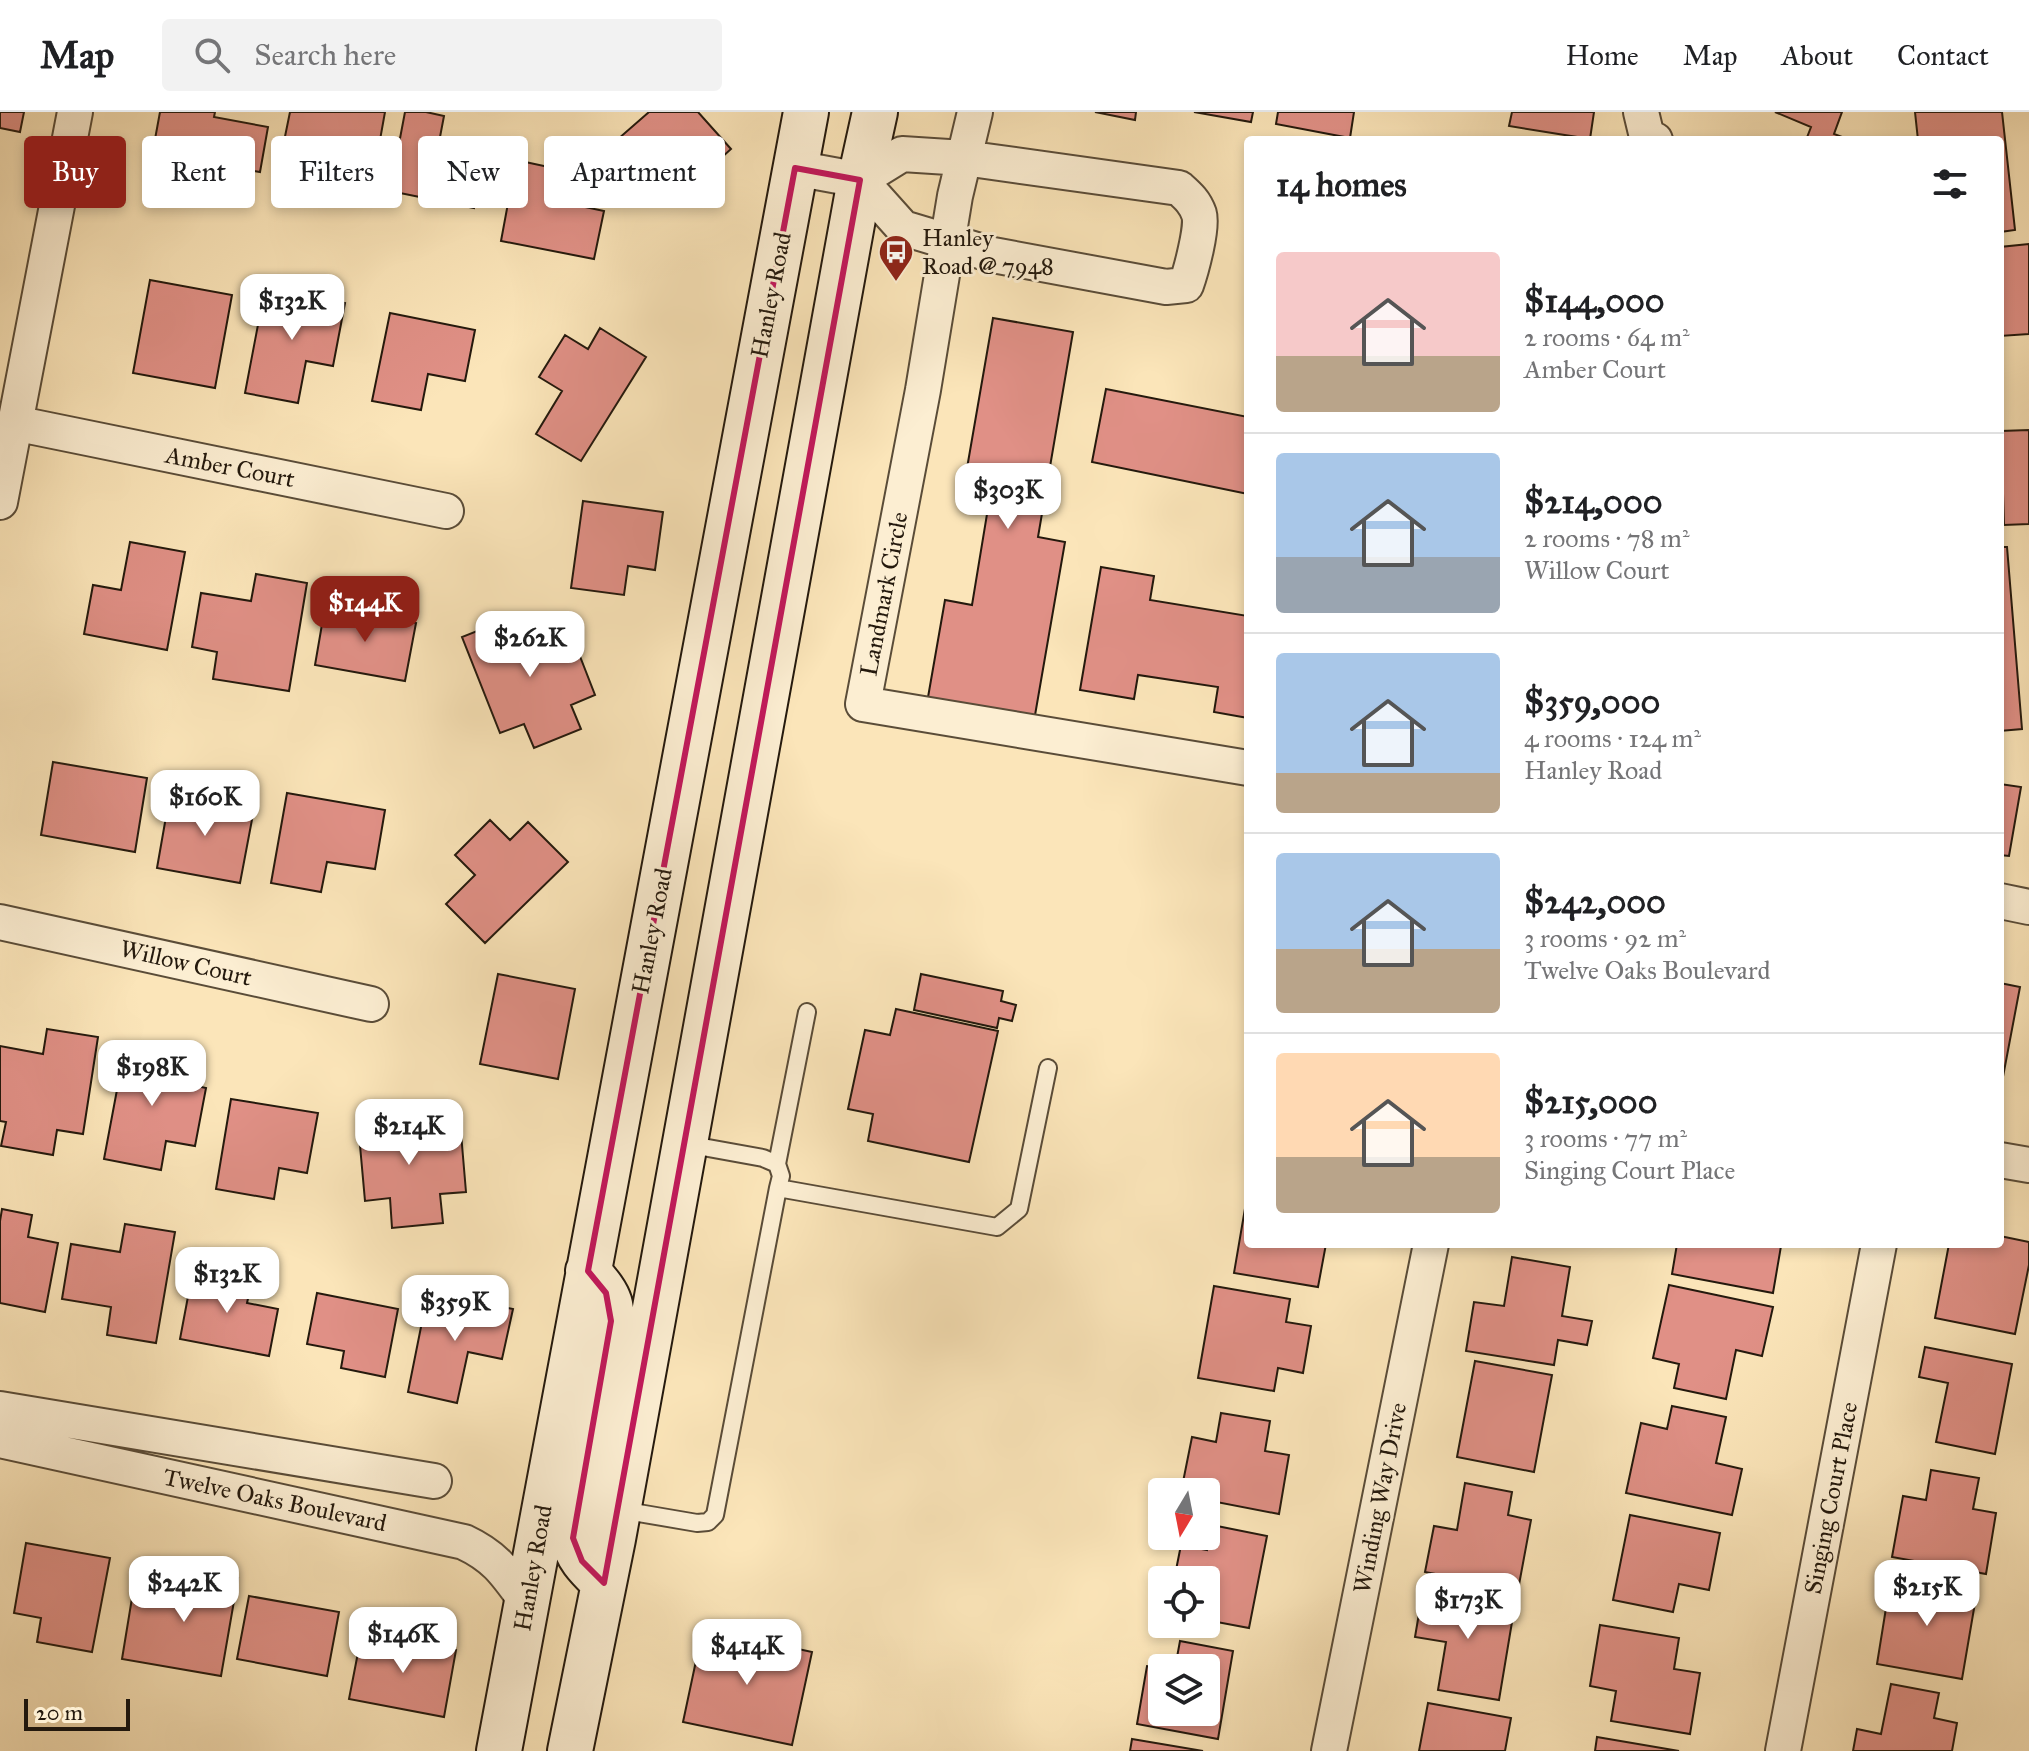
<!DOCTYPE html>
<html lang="en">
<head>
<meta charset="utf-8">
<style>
	:root { --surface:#fff; --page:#f2f2f2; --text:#202124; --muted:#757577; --line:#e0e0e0; --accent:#8f2418 }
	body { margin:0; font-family:"IM FELL Great Primer",serif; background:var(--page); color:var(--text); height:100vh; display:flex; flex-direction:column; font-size:30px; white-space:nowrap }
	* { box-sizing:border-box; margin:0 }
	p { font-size:26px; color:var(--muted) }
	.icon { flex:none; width:44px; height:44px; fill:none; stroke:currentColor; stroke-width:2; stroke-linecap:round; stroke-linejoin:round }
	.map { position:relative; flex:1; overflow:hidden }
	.drawer { position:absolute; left:1244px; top:24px; width:760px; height:1112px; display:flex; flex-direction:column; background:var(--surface); border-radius:8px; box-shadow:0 4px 12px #0003 }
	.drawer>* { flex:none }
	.guide { position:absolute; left:24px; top:24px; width:760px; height:72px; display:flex; gap:16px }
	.needle { width:52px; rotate:190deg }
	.buttons { position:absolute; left:1148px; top:1366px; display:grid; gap:16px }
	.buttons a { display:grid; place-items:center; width:72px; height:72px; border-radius:8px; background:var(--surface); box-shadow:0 4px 12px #0003; font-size:40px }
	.scale { position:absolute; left:24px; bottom:20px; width:106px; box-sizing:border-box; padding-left:8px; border:4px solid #24190d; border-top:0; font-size:22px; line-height:28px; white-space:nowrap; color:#24190d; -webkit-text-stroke:6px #fceed2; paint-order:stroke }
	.price { position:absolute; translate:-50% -68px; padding:0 18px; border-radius:16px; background:#fff; color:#222; font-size:26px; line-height:52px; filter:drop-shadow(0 2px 4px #0008) }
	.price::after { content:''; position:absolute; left:50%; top:48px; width:24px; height:18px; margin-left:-12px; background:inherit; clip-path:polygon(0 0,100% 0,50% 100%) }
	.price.selected { background:var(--accent); color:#fff }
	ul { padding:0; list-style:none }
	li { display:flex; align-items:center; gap:24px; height:200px; padding:0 32px }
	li+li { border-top:2px solid var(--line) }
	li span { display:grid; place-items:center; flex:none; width:224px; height:160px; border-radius:8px; color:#555 }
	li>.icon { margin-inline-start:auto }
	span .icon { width:96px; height:96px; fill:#fffc; stroke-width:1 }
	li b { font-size:34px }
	h2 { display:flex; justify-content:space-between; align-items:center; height:96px; padding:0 32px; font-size:34px }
	.chip { padding:0 28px; border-radius:8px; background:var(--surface); box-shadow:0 4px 12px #0003; font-size:28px; line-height:72px }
	.chip.selected { background:var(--accent); color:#fff }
	header { display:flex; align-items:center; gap:48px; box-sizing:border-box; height:112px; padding:0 40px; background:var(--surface); border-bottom:2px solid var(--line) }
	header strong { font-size:38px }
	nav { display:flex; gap:44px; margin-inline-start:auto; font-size:28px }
	.search { width:560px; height:72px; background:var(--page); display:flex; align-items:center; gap:20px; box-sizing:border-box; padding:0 28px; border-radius:8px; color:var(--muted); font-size:30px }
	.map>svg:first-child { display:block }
	.building { fill:#e09086; stroke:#24190d; stroke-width:2 }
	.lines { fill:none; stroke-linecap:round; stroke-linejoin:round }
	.service-casing { stroke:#5a4c38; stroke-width:20 }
	.minor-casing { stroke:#5a4c38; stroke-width:38 }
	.secondary-casing { stroke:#24190d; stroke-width:48 }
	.service { stroke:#fceed2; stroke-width:16 }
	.minor { stroke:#fceed2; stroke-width:34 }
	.secondary { stroke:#fceed2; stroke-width:44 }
	.marked { fill:none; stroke:#c2185b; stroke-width:6; stroke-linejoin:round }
	.labels { text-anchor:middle; stroke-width:6; stroke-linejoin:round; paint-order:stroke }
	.poi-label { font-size:24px; fill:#24190d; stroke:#fceed2; text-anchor:start }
	.street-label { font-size:24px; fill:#24190d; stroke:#fceed2 }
</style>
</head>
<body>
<header>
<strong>Map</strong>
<div class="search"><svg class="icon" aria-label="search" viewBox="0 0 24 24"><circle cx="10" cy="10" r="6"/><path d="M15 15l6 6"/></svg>Search here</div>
<nav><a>Home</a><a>Map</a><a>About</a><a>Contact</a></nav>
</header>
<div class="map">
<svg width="2029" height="1639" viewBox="0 0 2029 1639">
	<rect width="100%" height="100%" fill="#fbe5b9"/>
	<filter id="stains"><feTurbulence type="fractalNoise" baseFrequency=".0025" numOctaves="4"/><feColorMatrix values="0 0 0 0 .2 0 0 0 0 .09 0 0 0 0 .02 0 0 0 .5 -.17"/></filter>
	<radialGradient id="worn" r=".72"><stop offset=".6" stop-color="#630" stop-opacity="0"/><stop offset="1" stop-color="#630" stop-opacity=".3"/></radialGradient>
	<path class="building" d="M0,0H24L20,20L0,16Z
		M160,0H215L214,5L268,15L260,60L198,49L192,84L146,76Z
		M290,0H385L373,67L280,49Z
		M405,0H426L444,4L436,46L482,55L474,96L390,79Z
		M649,0H698L731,37L674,89L618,27Z
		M1095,0H1136L1135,8Z
		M1194,0H1253L1251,10Z
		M1278,0H1354L1350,26L1276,12Z
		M1512,0H1594L1590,27L1509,14Z
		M1775,0H1842L1834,22L1850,28H1806L1811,15Z
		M1915,0H2002L2015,118L2000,120V28H1918Z
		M516,48L558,57L552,88L604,99L594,147L501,129Z
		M2029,132V222L2000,224V135Z
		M150,168L232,183L215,276L133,261Z
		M265,176L345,191L333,254L306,249L298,291L245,281Z
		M390,201L475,218L465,269L428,262L421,298L372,289Z
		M993,206L1073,220L1038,425L1065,430L1034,609L927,591L945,488L972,493L989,390L962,385Z
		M600,216L646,245L581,349L536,322L562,279L539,265L565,223L588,237Z
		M1106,277L1248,305V382L1092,350Z
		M2029,318V412L2004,413L2001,319Z
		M583,389L663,400L655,458L628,454L624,483L571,476Z
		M130,430L185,440L167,538L84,522L93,473L121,478Z
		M2000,435H2007L2022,617L2000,619Z
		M1101,455L1154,464L1150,488L1248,504V606L1214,600L1218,575L1138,563L1134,587L1080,578Z
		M256,462L307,471L289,579L213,567L217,540L192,535L201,481L251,489Z
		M325,495L416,511L405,569L315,553Z
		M510,506L519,530L567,511L595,583L571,593L581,617L534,636L524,612L500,621L462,525Z
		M53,650L147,666L135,740L41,723Z
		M2000,672L2021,675L2009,744L2000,743Z
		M287,681L385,698L375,757L327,750L321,780L271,771Z
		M170,682L254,697L240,771L157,756Z
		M490,708L510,728L528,710L568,750L485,831L446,792L475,763L455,743Z
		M498,862L575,877L558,967L480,952Z
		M921,862L1003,879L1001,889L1016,893L1012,909L999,906L997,916L914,898Z
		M2000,871L2020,875L2002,970L2000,969Z
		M896,897L998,919L969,1050L868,1029L873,1002L848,997L865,918L890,923Z
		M47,917L98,925L83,1022L57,1018L53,1043L1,1034L6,1010L0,1009V934L43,942Z
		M126,930L183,941L178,970L206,976L195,1034L166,1029L161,1058L104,1047Z
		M231,987L318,1001L307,1061L279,1056L274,1087L216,1077Z
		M408,996L410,1025L461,1021L466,1080L440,1082L443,1111L392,1116L390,1086L365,1089L357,1000Z
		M1248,1079V1132H1326L1318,1175L1234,1161Z
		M2,1097L32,1103L28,1125L58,1131L45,1200L0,1191V1109Z
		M125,1112L175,1120L156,1231L107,1223L111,1195L62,1187L71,1132L120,1140Z
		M2000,1124L2029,1130V1153L2015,1222L1935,1206L1949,1132H2000Z
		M1677,1132H1769L1781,1134L1773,1181L1672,1162Z
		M1512,1145L1570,1155L1562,1204L1592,1209L1587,1233L1558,1228L1554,1253L1466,1239L1474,1190L1504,1194Z
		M193,1158L252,1169L247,1191L278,1197L269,1244L180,1227Z
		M1669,1173L1773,1195L1762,1244L1736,1238L1726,1287L1674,1276L1679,1252L1653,1246Z
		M1214,1174L1290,1187L1286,1210L1311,1214L1303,1261L1278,1256L1274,1279L1198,1266Z
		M428,1180L513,1197L502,1247L468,1240L457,1291L408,1280Z
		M317,1181L398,1197L385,1265L341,1256L344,1239L307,1232Z
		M1925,1235L2012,1252L1995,1342L1936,1330L1948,1271L1919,1265Z
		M1475,1249L1552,1263L1534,1360L1457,1345Z
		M1672,1294L1726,1305L1716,1351L1742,1357L1732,1403L1626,1381L1641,1311L1667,1317Z
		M1221,1301L1270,1309L1265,1339L1289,1343L1279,1402L1206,1388V1380H1181L1192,1325L1216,1330Z
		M1931,1358L1979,1366L1973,1397L1996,1401L1986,1462L1892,1445L1903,1384L1926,1388Z
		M1465,1371L1512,1380L1508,1403L1531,1408L1518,1478L1425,1460L1434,1414L1457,1418Z
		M1630,1403L1720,1421L1709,1478L1679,1472L1673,1500L1613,1488Z
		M1212,1413L1267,1424L1249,1516L1206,1508V1468H1174L1181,1433L1207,1438Z
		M26,1431L110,1446L92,1540L37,1530L41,1506L14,1501Z
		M175,1455L238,1466L221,1564L122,1547L132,1486L168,1492Z
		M1891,1465L1977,1479L1962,1567L1877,1552Z
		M1423,1478L1515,1492L1499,1588L1438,1578L1446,1530L1415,1525Z
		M249,1484L339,1500L327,1564L237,1547Z
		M1600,1513L1679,1526L1674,1557L1700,1561L1690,1622L1611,1609L1616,1579L1590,1574Z
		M703,1516L812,1540L792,1633L683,1610Z
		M362,1520L456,1538L444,1605L349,1587Z
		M1180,1529L1233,1539L1218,1627L1137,1612L1147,1554L1162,1556V1600H1206V1556H1175Z
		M1891,1572L1939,1581L1934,1606L1957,1611L1952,1639H1853L1857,1617L1881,1622Z
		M1428,1591L1511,1606L1505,1639H1419Z
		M1597,1625L1679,1639H1595Z
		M1132,1627L1203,1639H1130Z"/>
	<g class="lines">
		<g class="service-casing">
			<path id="service" d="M777,1052L807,900
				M778,1076L997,1115L1019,1097L1048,956
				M621,1398L697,1411L708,1410L715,1403L778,1076L781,1064L777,1052L763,1046L686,1032"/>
		</g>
		<g class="minor-casing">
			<path id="minor" d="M975,0L955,84L923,278L863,592L1248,656
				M1641,0L1647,25L1655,28
				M795,56L860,68L903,116L993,143L1166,175L1186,173C1191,159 1203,115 1199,102C1195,90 1188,84 1179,76L964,46L902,42L860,68
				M14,311L446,399
				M0,390L75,0
				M2000,789L2029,795
				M0,810L371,892
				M2000,1048L2029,1053
				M0,1297L434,1369
				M0,1328L464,1430C496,1445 506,1461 527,1490
				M1329,1639L1431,1132
				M1783,1639L1879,1132"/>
		</g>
		<g class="secondary-casing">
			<path id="secondary" d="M588,1159C613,1189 613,1190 610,1229L573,1426C577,1446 590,1457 604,1471
				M499,1639L806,0
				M570,1639L613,1427L860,68L875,0"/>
		</g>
		<use href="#service" class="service"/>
		<use href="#minor" class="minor"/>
		<use href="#secondary" class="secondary"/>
	</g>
	<path class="marked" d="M795,56L860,68L604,1471L582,1449L573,1426L611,1209L606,1181L588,1159Z"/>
	<defs>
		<g id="bus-pin" transform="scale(1.8)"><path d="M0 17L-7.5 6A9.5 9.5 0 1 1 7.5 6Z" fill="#8f2418" stroke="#fceed2"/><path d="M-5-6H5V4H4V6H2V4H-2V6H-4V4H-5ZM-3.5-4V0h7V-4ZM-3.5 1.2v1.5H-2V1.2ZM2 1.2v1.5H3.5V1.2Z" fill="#fff"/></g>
	</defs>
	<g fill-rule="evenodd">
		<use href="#bus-pin" x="896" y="140"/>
	</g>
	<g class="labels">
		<g class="poi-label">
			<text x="922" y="134">Hanley<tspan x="922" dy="28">Road @ 7948</tspan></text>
		</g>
		<g class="street-label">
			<text transform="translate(771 183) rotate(-79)" y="8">Hanley Road</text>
			<text transform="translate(230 355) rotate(11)" y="8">Amber Court</text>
			<text transform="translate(884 482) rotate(-79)" y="8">Landmark Circle</text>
			<text transform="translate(652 819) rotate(-79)" y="8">Hanley Road</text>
			<text transform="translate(186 851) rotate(13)" y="8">Willow Court</text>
			<text transform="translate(1380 1386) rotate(-79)" y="8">Winding Way Drive</text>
			<text transform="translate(1831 1386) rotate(-79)" y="8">Singing Court Place</text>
			<text transform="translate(275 1388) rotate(12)" y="8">Twelve Oaks Boulevard</text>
			<text transform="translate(533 1456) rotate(-80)" y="8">Hanley Road</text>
		</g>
	</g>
	<rect width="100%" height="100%" filter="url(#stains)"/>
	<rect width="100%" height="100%" fill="url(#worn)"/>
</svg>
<div class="buttons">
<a><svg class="needle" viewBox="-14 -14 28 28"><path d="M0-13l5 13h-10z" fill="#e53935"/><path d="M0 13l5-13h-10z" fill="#757577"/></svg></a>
<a><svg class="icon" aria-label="locate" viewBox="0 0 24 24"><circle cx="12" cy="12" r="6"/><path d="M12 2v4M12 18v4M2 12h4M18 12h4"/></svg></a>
<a><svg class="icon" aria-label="layers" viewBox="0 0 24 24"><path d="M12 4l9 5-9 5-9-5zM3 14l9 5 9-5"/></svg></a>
</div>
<div class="scale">20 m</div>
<b class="price" style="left:292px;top:230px">$132K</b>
<b class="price" style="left:1008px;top:419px">$303K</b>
<b class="price selected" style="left:365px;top:532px">$144K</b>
<b class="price" style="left:530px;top:567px">$262K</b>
<b class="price" style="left:205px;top:726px">$160K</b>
<b class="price" style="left:152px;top:996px">$198K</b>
<b class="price" style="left:409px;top:1055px">$214K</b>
<b class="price" style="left:227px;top:1203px">$132K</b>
<b class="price" style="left:455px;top:1231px">$359K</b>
<b class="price" style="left:184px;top:1512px">$242K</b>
<b class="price" style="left:1927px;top:1516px">$215K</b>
<b class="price" style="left:1468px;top:1529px">$173K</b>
<b class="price" style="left:403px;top:1563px">$146K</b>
<b class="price" style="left:747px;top:1575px">$414K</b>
<div class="guide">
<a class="chip selected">Buy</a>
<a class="chip">Rent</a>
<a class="chip">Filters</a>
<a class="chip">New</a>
<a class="chip">Apartment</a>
</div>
<section class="drawer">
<h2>14 homes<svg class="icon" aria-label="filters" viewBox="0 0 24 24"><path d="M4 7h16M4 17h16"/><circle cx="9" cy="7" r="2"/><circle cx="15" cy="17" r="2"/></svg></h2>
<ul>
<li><span style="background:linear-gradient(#f6c9c9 65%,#b9a48a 0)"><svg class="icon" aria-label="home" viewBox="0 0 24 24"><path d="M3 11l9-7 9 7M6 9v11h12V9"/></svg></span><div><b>$144,000</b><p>2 rooms · 64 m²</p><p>Amber Court</p></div></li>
<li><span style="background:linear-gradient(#a9c7e8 65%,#9aa5b1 0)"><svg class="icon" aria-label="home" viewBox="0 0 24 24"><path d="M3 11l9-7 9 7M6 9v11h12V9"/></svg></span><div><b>$214,000</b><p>2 rooms · 78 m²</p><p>Willow Court</p></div></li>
<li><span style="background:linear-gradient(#a9c7e8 75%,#b9a48a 0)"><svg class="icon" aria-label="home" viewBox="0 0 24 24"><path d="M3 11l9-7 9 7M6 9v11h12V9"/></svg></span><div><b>$359,000</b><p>4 rooms · 124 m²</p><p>Hanley Road</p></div></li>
<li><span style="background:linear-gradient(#a9c7e8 60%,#b9a48a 0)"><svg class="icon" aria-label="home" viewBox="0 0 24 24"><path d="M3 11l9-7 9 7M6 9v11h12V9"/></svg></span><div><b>$242,000</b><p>3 rooms · 92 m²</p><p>Twelve Oaks Boulevard</p></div></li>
<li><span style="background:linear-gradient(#ffd9b3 65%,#b9a48a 0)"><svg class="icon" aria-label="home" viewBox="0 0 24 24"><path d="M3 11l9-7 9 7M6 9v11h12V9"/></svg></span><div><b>$215,000</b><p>3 rooms · 77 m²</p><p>Singing Court Place</p></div></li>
</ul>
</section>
</div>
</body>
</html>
